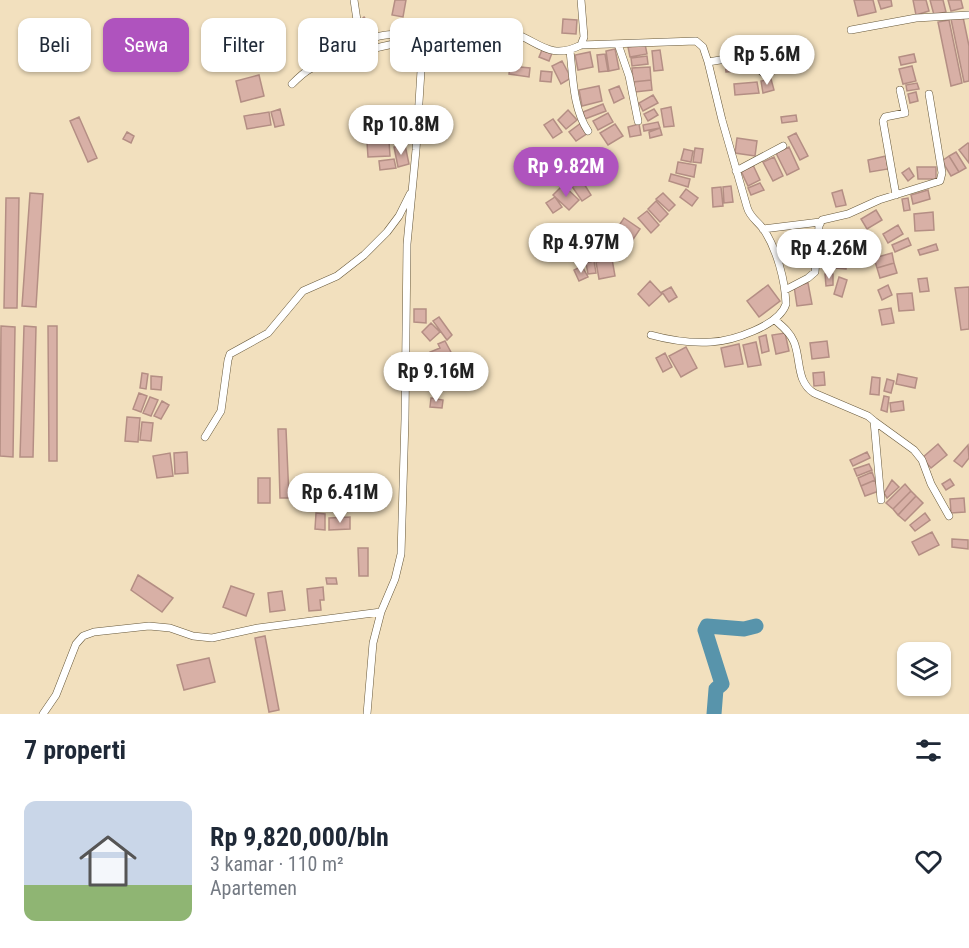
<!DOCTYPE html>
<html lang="id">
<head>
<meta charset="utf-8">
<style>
	:root { --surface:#fff; --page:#f2f2f3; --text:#1f2937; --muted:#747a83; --accent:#af53be }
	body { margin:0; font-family:"Roboto Condensed",sans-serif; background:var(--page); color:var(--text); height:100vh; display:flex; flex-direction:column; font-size:22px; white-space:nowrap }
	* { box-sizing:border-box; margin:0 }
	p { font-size:20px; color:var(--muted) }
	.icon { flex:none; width:33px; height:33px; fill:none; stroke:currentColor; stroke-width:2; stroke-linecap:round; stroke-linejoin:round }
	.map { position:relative; height:714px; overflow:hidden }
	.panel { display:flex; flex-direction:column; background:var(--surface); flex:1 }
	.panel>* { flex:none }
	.hud { position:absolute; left:18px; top:18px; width:600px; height:54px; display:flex; gap:12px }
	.fabs { position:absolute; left:897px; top:642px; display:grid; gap:12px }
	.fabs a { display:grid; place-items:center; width:54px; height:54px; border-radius:12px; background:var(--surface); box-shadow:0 2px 4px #0004; font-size:30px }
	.price { position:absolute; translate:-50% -51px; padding:0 14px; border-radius:21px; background:#fff; color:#222; font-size:20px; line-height:39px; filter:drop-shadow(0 2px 3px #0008) }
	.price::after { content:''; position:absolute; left:50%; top:36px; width:18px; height:14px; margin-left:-9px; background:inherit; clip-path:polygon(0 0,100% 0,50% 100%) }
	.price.on { background:var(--accent); color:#fff }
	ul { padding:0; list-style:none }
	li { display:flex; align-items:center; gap:18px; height:150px; padding:0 24px }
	li span { display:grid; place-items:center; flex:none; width:168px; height:120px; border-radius:12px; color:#555 }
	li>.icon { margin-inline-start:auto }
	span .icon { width:72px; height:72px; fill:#fffc; stroke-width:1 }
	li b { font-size:26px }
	h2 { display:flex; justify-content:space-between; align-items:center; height:72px; padding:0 24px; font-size:26px }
	.pill { padding:0 21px; border-radius:12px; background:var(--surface); box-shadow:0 2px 4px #0004; font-size:21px; line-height:54px }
	.pill.on { background:var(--accent); color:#fff }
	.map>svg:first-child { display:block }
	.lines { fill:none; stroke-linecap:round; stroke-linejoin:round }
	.river { stroke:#5894ab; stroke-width:15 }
	.building { fill:#d8b0a6; stroke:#b48e84; stroke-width:1.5 }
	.street-casing { stroke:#67583a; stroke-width:8 }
	.street { stroke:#fff; stroke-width:7 }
</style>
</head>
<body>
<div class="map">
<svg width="969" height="714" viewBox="0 0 969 714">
	<rect width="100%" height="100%" fill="#f2e0be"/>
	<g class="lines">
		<path class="river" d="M714,714L716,689L722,684L705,630L707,626L744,629L756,626"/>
	</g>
	<path class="building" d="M395,0H406L403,17L392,15Z
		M854,0H873L876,12L858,16Z
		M878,0H891L892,6L881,9Z
		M913,0H926L929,11L916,15Z
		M930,0H943L946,12L934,15Z
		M948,0H961L963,8L951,11Z
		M364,17L373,29L366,34L357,23Z
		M963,17L969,46V81L964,82L951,19Z
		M563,19L577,20L576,34L562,33Z
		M949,20L962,83L951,86L938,22Z
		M351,24L352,36L338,37L337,25Z
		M357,37L358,49L348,50L347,38Z
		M338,39L343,46L328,56L323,50Z
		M768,43L770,51L756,54L754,47Z
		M645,44L647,54L630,57L628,47Z
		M787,44L789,53L780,55L778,46Z
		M808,44L811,51L800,57L797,50Z
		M615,49L619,69L609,71L606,51Z
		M542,50L552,53L549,61L539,57Z
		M660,50L663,70L654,71L652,51Z
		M521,51V64H506L505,52Z
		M590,52L593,67L578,70L575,55Z
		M770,53L772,61L760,65L758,56Z
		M605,54L608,71L599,72L597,55Z
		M914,54L916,62L901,65L899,57Z
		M647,56L648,64L632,66L631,58Z
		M750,59V70L726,72L725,61Z
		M562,61L571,78L561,84L552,66Z
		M772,61L775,69L762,73L760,65Z
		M510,66L530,68L529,77L509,74Z
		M912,66L916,81L903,84L899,69Z
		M650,67L651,80L633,82L632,68Z
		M541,71L552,72L551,82L540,81Z
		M259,75L264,96L241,102L236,81Z
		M771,79L774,90L763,93L761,81Z
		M651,80L652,90L635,92L633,82Z
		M757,82L759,93L735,95L734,84Z
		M917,83L919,89L907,91L906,85Z
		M599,86L602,101L582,106L579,90Z
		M619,86L624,98L614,103L609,90Z
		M916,92L918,101L910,103L908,94Z
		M653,95L658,103L643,111L639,103Z
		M603,104L606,111L585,119L583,112Z
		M671,107L674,126L664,127L661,109Z
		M280,109L284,125L275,127L271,112Z
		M654,109L658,115L648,121L644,114Z
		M568,110L577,120L566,129L558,120Z
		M269,112L271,125L247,129L244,116Z
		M608,113L613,122L598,130L593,121Z
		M796,115L797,121L782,123L781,117Z
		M79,117L97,158L88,162L70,121Z
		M553,119L562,132L553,138L544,125Z
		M658,122L660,128L644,131L643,125Z
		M581,123L588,133L576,141L569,132Z
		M615,124L623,136L608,145L600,133Z
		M639,124L641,135L630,137L628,127Z
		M660,128L662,135L650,138L649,132Z
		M127,132L134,136L131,143L123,139Z
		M796,133L808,156L800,160L788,137Z
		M737,138L757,141L755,156L735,153Z
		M389,141L390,156L368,157L367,142Z
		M968,143L969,144V163L959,150Z
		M405,145L409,164L398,167L394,147Z
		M789,147L799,169L787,175L776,153Z
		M695,148L703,149L701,163L693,162Z
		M684,149L693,151L691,162L681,160Z
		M956,152L966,168L959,172L949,156Z
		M886,156L888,169L870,172L868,160Z
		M949,156L959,172L951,176L942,161Z
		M774,157L783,176L773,181L763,162Z
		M394,159L396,168L380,170L379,161Z
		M678,162L696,165L694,177L676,173Z
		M753,165L760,180L748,186L741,171Z
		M917,167H936V179H918Z
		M909,168L914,176L908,181L902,173Z
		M671,174L690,179L688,187L669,181Z
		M581,179L591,195L582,201L571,185Z
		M760,183L764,190L751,195L748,188Z
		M563,185L579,200L569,210L553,195Z
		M731,186L733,202L724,203L723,187Z
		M721,187L723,206L713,207L712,188Z
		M686,189L698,198L692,206L680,197Z
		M842,190L846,205L836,207L832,193Z
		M928,190L930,199L913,204L911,195Z
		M30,193L43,194L36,307L22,306Z
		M663,193L675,205L669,211L656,199Z
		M555,197L562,207L553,213L546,203Z
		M6,198H19L17,308H4Z
		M908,198L910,210L904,211L902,199Z
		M656,201L668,214L660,222L648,209Z
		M876,210L882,220L867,229L861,219Z
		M647,211L659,225L651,233L638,218Z
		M933,212L934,230L915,231L914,214Z
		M624,218L640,229L630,244L614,233Z
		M898,225L903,234L888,243L883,234Z
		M808,236V244L791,246V239Z
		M908,238L911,245L895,252L892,245Z
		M936,244L938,250L920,255L918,250Z
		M826,245L848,247L846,269L824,267Z
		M806,246L808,257L793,259L791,248Z
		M892,253L894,263L877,268L874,258Z
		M612,259L615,276L599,279L596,262Z
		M594,261L596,273L588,274L586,263Z
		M894,263L897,273L880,278L877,268Z
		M582,266L588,277L579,281L574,270Z
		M825,274H833V285L826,286Z
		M839,277L847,280L842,297L834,294Z
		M927,278L929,291L920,292L918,279Z
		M650,281L662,294L649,306L638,294Z
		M808,283L812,304L797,306L794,286Z
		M768,285L780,301L759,317L747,301Z
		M888,285L892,295L882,300L878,290Z
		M671,287L677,297L669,302L662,292Z
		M969,287V329L961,330L955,288Z
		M912,293L914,310L899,311L897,294Z
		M891,308L894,323L882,325L879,310Z
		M414,309H426V323L414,322Z
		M439,317L452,335L447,340L433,321Z
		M431,323L440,332L430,341L422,332Z
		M1,326L15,327L13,457L0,456Z
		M24,326L36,327L33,457H20Z
		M48,326H57V461H49Z
		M785,333L789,351L776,354L772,335Z
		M766,335L769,351L762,353L759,337Z
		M445,341L453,356L445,360L442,353L433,357L430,352L440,348L438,344Z
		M827,341L829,357L812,359L810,343Z
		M756,342L761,365L748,367L743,345Z
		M739,344L743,364L725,367L721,348Z
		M686,347L697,368L681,377L669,356Z
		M665,353L672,367L663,372L656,358Z
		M433,360L441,372L432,378L424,366Z
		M450,363L455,373L445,377L440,367Z
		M824,372L825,385L814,386L813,373Z
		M142,373L148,374L146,389L140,388Z
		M898,374L917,378L915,388L896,384Z
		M151,376L162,377L161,390L151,389Z
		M872,377L880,378L879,395L870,394Z
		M887,379L894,381L891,393L884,391Z
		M139,393L147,396L141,412L133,409Z
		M884,396L889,397L887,412L881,410Z
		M150,397L158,400L151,416L143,413Z
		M431,398L443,400L442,408L430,407Z
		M162,401L169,405L161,419L154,416Z
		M903,401L904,410L891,412L890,403Z
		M127,417L140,418L138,442L125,441Z
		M142,422L153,423L151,441L140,440Z
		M278,429H286L289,498H280Z
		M938,444L947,455L931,468L922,458Z
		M968,445L969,458L962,467L954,461Z
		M187,452L188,473L175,474L174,453Z
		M867,452L870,458L853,466L850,460Z
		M170,453L173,476L157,478L153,456Z
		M869,464L872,470L857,476L854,469Z
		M872,472L875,480L861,486L858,478Z
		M258,478H270V503H258Z
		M950,479L954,485L946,490L942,484Z
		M875,480L879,491L865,496L861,486Z
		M892,480L899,487L887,498L884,493Z
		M905,484L911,491L893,509L886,503Z
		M911,491L916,496L898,515L893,509Z
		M916,496L923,503L905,521L898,515Z
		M964,498L965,512L951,513L950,499Z
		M316,513L325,514V530L315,529Z
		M925,513L930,520L915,531L910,525Z
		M350,517V529L329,530V518Z
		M932,532L939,545L919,555L912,542Z
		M952,539L968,540V549L952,547Z
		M358,548H368V576H359Z
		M138,575L173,598L162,612L131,590Z
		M326,578H336L337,584H327Z
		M231,586L254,594L246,616L223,607Z
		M323,587L324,600H320L321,610L309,611L307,589Z
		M282,591L285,610L270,612L268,593Z
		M265,636L279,710L269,712L255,638Z
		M209,658L215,682L184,690L177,665Z"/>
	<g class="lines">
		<g class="street-casing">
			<path id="street" d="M354,0L359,34L363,40C380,37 394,29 408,41
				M581,0L584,37L581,45
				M851,30L916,18L969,15
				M618,44L629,76L638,121
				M570,51C573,77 573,109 588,131
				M708,62L750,55C759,60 756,71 766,74L780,67L791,54
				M292,84C298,78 303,73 310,69C339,56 391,43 423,39
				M736,171L783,146
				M896,195L883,121L885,117L905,113L900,90
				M763,229L820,222
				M785,290L808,278L815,272L819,226L822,220L848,214L879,200L940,181L942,173L929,94
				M775,320C782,326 790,332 794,342C801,359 796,382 814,393L868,416L874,421L881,500
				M874,421L914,450L922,460L931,484L949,516
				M205,437L221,411L228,360L230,354L268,333L303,291L337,276L364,255L387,232L399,216L410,194
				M43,714L56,695L76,644L83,636L94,632L149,626L170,628L193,636L212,638L258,628L381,612
				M367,714L373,643L381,612L395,579L401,554L405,419L407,244L416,150L423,39C430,31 435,28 445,28C464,28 493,26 511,32C539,41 549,61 581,45L696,41L703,47L708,62L722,120L747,207C750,218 758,221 764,230C777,250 785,280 786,304C779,326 732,341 711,342C692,343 669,340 651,335"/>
		</g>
		<use href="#street" class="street"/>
	</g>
</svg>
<div class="fabs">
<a><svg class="icon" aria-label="layers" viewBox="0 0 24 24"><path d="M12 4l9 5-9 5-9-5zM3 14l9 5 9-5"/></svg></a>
</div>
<b class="price" style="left:767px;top:86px">Rp 5.6M</b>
<b class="price" style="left:401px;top:156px">Rp 10.8M</b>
<b class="price on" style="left:566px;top:198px">Rp 9.82M</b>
<b class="price" style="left:581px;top:274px">Rp 4.97M</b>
<b class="price" style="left:829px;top:280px">Rp 4.26M</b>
<b class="price" style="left:436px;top:403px">Rp 9.16M</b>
<b class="price" style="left:340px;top:524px">Rp 6.41M</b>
<div class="hud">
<a class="pill">Beli</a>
<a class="pill on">Sewa</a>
<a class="pill">Filter</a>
<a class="pill">Baru</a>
<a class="pill">Apartemen</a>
</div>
</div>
<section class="panel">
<h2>7 properti<svg class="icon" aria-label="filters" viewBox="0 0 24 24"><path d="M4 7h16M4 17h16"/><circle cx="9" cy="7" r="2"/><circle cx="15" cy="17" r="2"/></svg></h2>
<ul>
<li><span style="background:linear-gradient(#c9d6e8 70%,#8fb573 0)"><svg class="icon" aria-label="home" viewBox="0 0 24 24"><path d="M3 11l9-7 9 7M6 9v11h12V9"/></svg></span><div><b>Rp 9,820,000/bln</b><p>3 kamar · 110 m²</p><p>Apartemen</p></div><svg class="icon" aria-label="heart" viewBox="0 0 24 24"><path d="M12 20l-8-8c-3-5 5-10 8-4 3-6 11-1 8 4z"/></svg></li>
</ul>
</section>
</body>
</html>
